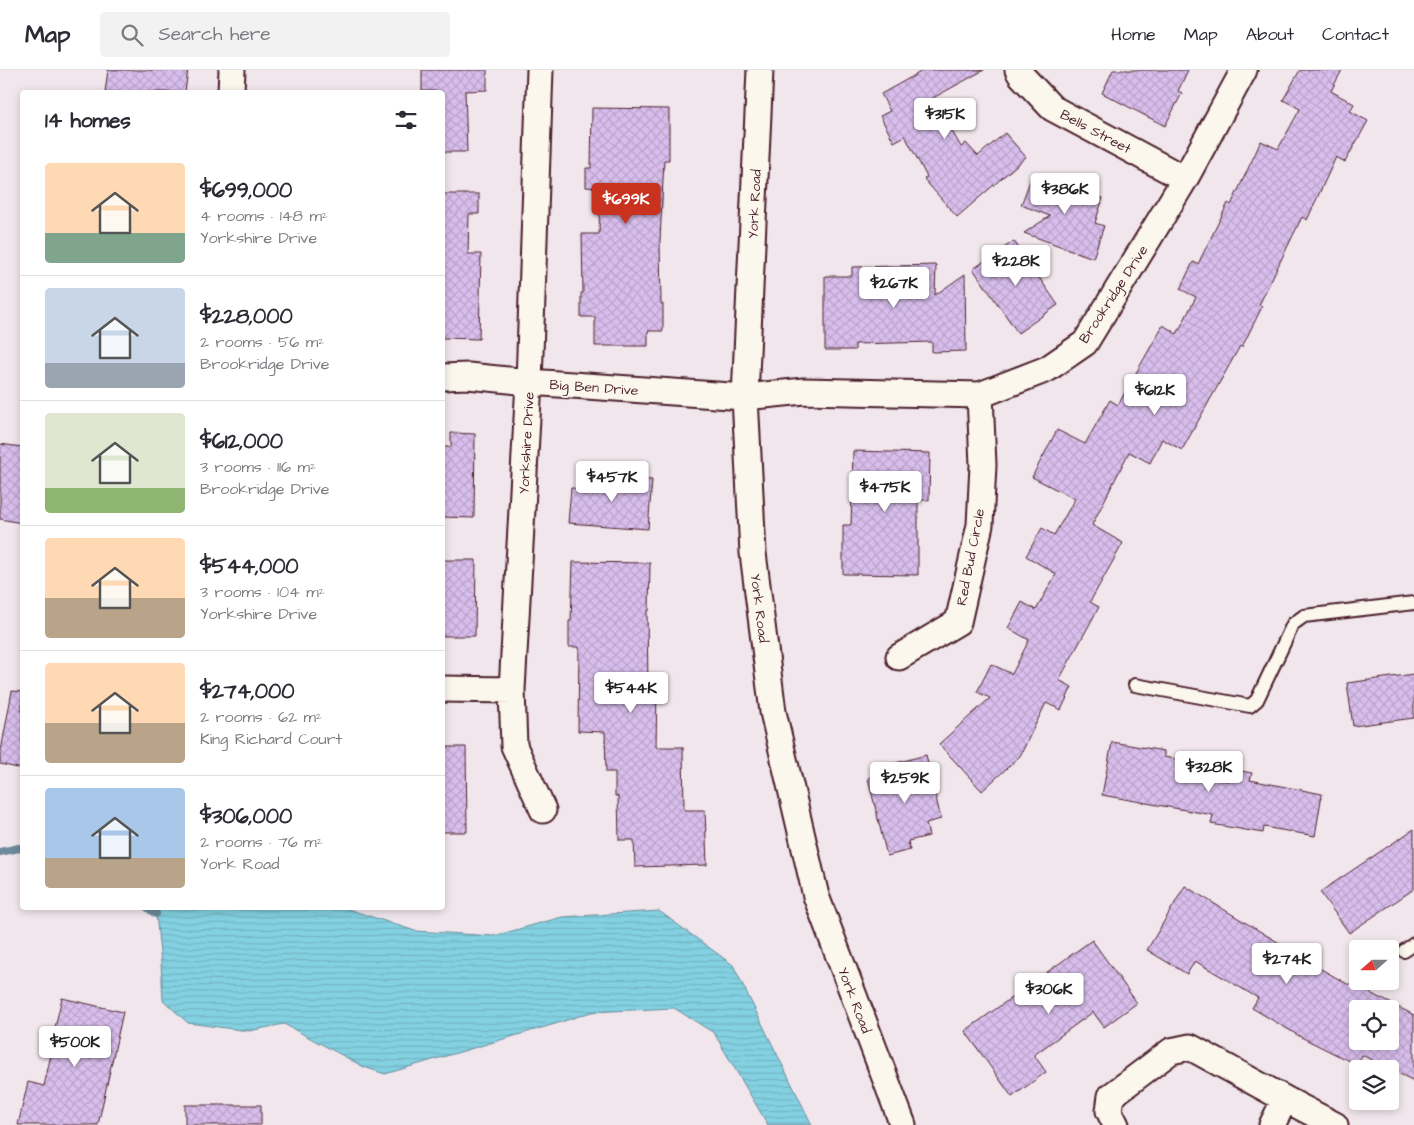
<!DOCTYPE html>
<html lang="en">
<head>
<meta charset="utf-8">
<style>
	:root { --surface:#fff; --page:#f2f2f3; --text:#2b2b33; --muted:#7c7c81; --line:#e1e1e2; --accent:#c8321e }
	body { margin:0; font-family:"Architects Daughter",sans-serif; background:var(--page); color:var(--text); height:100vh; display:flex; flex-direction:column; font-size:19px; white-space:nowrap }
	* { box-sizing:border-box; margin:0 }
	p { font-size:16px; color:var(--muted) }
	.icon { flex:none; width:28px; height:28px; fill:none; stroke:currentColor; stroke-width:2; stroke-linecap:round; stroke-linejoin:round }
	.map { position:relative; flex:1; overflow:hidden }
	.panel { position:absolute; left:20px; top:20px; width:425px; height:820px; display:flex; flex-direction:column; background:var(--surface); border-radius:5px; box-shadow:0 2px 8px #0003 }
	.panel>* { flex:none }
	.needle { width:32px; rotate:249deg }
	.fabs { position:absolute; left:1349px; top:870px; display:grid; gap:10px }
	.fabs a { display:grid; place-items:center; width:50px; height:50px; border-radius:5px; background:var(--surface); box-shadow:0 2px 8px #0003; font-size:25px }
	.price { position:absolute; translate:-50% -42px; padding:0 11px; border-radius:5px; background:#fff; color:#222; font-size:16px; line-height:32px; filter:drop-shadow(0 1px 2px #0008) }
	.price::after { content:''; position:absolute; left:50%; top:30px; width:15px; height:11px; margin-left:-8px; background:inherit; clip-path:polygon(0 0,100% 0,50% 100%) }
	.price.on { background:var(--accent); color:#fff }
	ul { padding:0; list-style:none }
	li { display:flex; align-items:center; gap:15px; height:125px; padding:0 25px }
	li+li { border-top:1px solid var(--line) }
	li span { display:grid; place-items:center; flex:none; width:140px; height:100px; border-radius:5px; color:#555 }
	li>.icon { margin-inline-start:auto }
	span .icon { width:60px; height:60px; fill:#fffc; stroke-width:1 }
	li b { font-size:21px }
	h2 { display:flex; justify-content:space-between; align-items:center; height:60px; padding:0 25px; font-size:21px }
	header { display:flex; align-items:center; gap:30px; box-sizing:border-box; height:70px; padding:0 25px; background:var(--surface); border-bottom:1px solid var(--line) }
	header strong { font-size:24px }
	nav { display:flex; gap:28px; margin-inline-start:auto; font-size:18px }
	.search { width:350px; height:45px; background:var(--page); display:flex; align-items:center; gap:12px; box-sizing:border-box; padding:0 18px; border-radius:5px; color:var(--muted); font-size:19px }
	.map>svg:first-child { display:block }
	.water { fill:url(#water-rules); stroke:#6c8a99 }
	.lines { fill:none; stroke-linecap:round; stroke-linejoin:round }
	.stream { stroke:#6c8a99; stroke-width:8 }
	.building { fill:url(#building-cross-hatch); stroke:#4a1f2b; fill-rule:evenodd }
	.service-casing { stroke:#4a1f2b; stroke-width:16 }
	.minor-casing { stroke:#4a1f2b; stroke-width:29 }
	.service { stroke:#fbf7ec; stroke-width:12 }
	.minor { stroke:#fbf7ec; stroke-width:25 }
	.labels { text-anchor:middle; stroke-width:4; stroke-linejoin:round; paint-order:stroke }
	.street-label { font-size:14px; fill:#4a1f2b; stroke:#fbf7ec }
</style>
</head>
<body>
<header>
<strong>Map</strong>
<div class="search"><svg class="icon" aria-label="search" viewBox="0 0 24 24"><circle cx="10" cy="10" r="6"/><path d="M15 15l6 6"/></svg>Search here</div>
<nav><a>Home</a><a>Map</a><a>About</a><a>Contact</a></nav>
</header>
<div class="map">
<svg width="1414" height="1055" viewBox="0 0 1414 1055">
	<defs>
		<pattern id="water-rules" width="6" height="5" patternUnits="userSpaceOnUse" patternTransform="scale(1.25)"><rect width="6" height="5" fill="#83d1e2"/><path d="M0 2.5h6" fill="none" stroke="#73b3c2"/></pattern>
		<pattern id="building-cross-hatch" width="8" height="8" patternUnits="userSpaceOnUse" patternTransform="scale(1.25)"><rect width="8" height="8" fill="#d8beec"/><path d="M0 0l8 8M0 8l8-8" fill="none" stroke="#bba3cb"/></pattern>
	</defs>
	<rect width="100%" height="100%" fill="#f0e6ec"/>
	<filter id="ink" filterUnits="userSpaceOnUse"><feTurbulence type="fractalNoise" baseFrequency=".02" numOctaves="2"/><feDisplacementMap in="SourceGraphic" scale="10" xChannelSelector="R" yChannelSelector="G"/><feConvolveMatrix kernelMatrix="1 2 1 2 8 2 1 2 1" color-interpolation-filters="sRGB"/></filter>
	<g filter="url(#ink)">
		<path class="water" d="M158,838H345L415,861L494,866L562,847L659,841L733,895L812,1055H768L714,963L674,938L591,942L555,954L385,1004L364,997L284,954L249,961L188,953L163,930L161,893L156,844Z"/>
		<g class="lines">
			<path class="stream" d="M0,782L19,778L22,779
				M148,838L156,844"/>
		</g>
		<path class="building" d="M108,0H188L185,22H105Z
			M422,0H487V20L465,21L467,82H442V21H422Z
			M924,0H984L933,28L961,77L966,73L978,86L1005,63L1026,87L957,147L924,109L927,107L905,66L894,72L880,46L890,41L881,24Z
			M1113,0H1188L1178,21L1182,23L1165,56L1102,23Z
			M1300,0H1342L1331,21L1354,34L1350,41L1368,51L1345,92L1336,87L1307,150L1302,147L1259,235L1262,237L1242,277L1240,276L1182,380L1162,369L1150,393L1129,382L1092,455L1123,473L1090,532L1099,537L1059,610L1072,617L1061,640L1046,633L1020,686L982,721L939,674L990,628L977,622L991,594L1012,604L1029,570L1008,558L1022,532L1036,540L1056,504L1026,486L1042,458L1054,465L1075,429L1032,407L1057,360L1085,374L1110,330L1118,335L1163,255L1177,264L1196,227L1180,219L1193,192L1198,194L1228,133L1231,135L1261,71L1278,79L1300,39L1283,30Z
			M592,38L669,39V90H664L660,171L661,234H663V261H648V276H595V247H581V223H583L582,164H599L600,118L586,117V98H591Z
			M1033,103L1103,128L1095,153L1104,156L1093,188L1024,163L1050,146L1021,135Z
			M442,124H479V144H469L468,184H481L479,269L442,268Z
			M1014,171L1058,235L1018,263L973,199Z
			M936,195L935,225L965,204L966,281L932,282V272L855,274V280H825V206H852V197Z
			M451,363L475,364L474,448L442,447V377H451Z
			M0,374L22,377V453L0,449Z
			M853,381L930,383L929,430H918V505L843,504V455H851Z
			M588,406L652,410L648,459L568,453L571,418L587,419Z
			M442,490H476L475,566H442Z
			M573,492L650,493L649,541H647L648,617H657L656,677H683L684,740H705L707,795L635,797L634,770H619L618,726H615V702H606L605,662L578,661L579,577H569V551H571Z
			M1414,604V648L1353,656L1347,613Z
			M12,621L22,622V699L0,694V686Z
			M1112,672L1164,681V687L1192,692L1190,705L1228,711L1230,699L1252,703L1250,710L1322,724L1315,766L1264,757L1263,763L1211,754L1213,745L1102,725Z
			M442,677H466L467,762H442Z
			M926,685L941,749L926,753L929,766L908,771L910,780L887,786L868,708L894,702L892,694Z
			M1414,759V819L1349,863L1320,822Z
			M1185,816L1309,891H1307L1349,915L1350,913L1414,945V1011L1362,985L1357,995L1301,967L1252,938L1258,928L1195,891L1187,904L1147,880ZM1358,939H1390V971H1358Z
			M1092,870L1137,933L1104,957L1093,942L1034,985L1046,1002L1012,1027L965,961Z
			M62,928L123,942L98,1055H18L28,1012L44,1016L54,971L52,970Z
			M185,1035H261V1055H185Z"/>
		<g class="lines">
			<g class="service-casing">
				<path id="service" d="M1135,615L1250,636L1257,630L1293,554L1304,546L1414,533
					M1404,881L1414,874"/>
			</g>
			<g class="minor-casing">
				<path id="minor" d="M540,0L529,312L512,620L514,676L543,740
					M760,0L745,327L753,483L773,642L816,826L903,1055
					M1018,0L1021,5L1052,38L1185,109
					M231,22L232,0
					M442,307L468,306L529,312L745,327L804,321L980,325L1047,299L1085,273L1185,109L1244,0
					M899,587L958,552L980,455L983,395L980,325
					M442,619L512,620
					M1116,1055L1109,1041L1111,1026L1171,981L1190,977L1285,1029
					M1272,1055L1285,1029L1335,1055"/>
			</g>
			<use href="#service" class="service"/>
			<use href="#minor" class="minor"/>
		</g>
	</g>
	<g class="labels">
		<g class="street-label">
			<text transform="translate(1096 61) rotate(28)" y="5">Bells Street</text>
			<text transform="translate(754 134) rotate(-87)" y="5">York Road</text>
			<text transform="translate(1113 224) rotate(-57)" y="5">Brookridge Drive</text>
			<text transform="translate(594 317) rotate(4)" y="5">Big Ben Drive</text>
			<text transform="translate(526 373) rotate(-87)" y="5">Yorkshire Drive</text>
			<text transform="translate(970 487) rotate(-79)" y="5">Red Bud Circle</text>
			<text transform="translate(760 538) rotate(83)" y="5">York Road</text>
			<text transform="translate(855 930) rotate(69)" y="5">York Road</text>
		</g>
	</g>
</svg>
<div class="fabs">
<a><svg class="needle" viewBox="-14 -14 28 28"><path d="M0-13l5 13h-10z" fill="#e53935"/><path d="M0 13l5-13h-10z" fill="#7c7c81"/></svg></a>
<a><svg class="icon" aria-label="locate" viewBox="0 0 24 24"><circle cx="12" cy="12" r="6"/><path d="M12 2v4M12 18v4M2 12h4M18 12h4"/></svg></a>
<a><svg class="icon" aria-label="layers" viewBox="0 0 24 24"><path d="M12 4l9 5-9 5-9-5zM3 14l9 5 9-5"/></svg></a>
</div>
<b class="price" style="left:945px;top:70px">$315K</b>
<b class="price" style="left:1065px;top:145px">$386K</b>
<b class="price on" style="left:626px;top:155px">$699K</b>
<b class="price" style="left:1016px;top:217px">$228K</b>
<b class="price" style="left:894px;top:239px">$267K</b>
<b class="price" style="left:1155px;top:346px">$612K</b>
<b class="price" style="left:612px;top:433px">$457K</b>
<b class="price" style="left:885px;top:443px">$475K</b>
<b class="price" style="left:631px;top:644px">$544K</b>
<b class="price" style="left:1209px;top:723px">$328K</b>
<b class="price" style="left:905px;top:734px">$259K</b>
<b class="price" style="left:1287px;top:915px">$274K</b>
<b class="price" style="left:1049px;top:945px">$306K</b>
<b class="price" style="left:75px;top:998px">$500K</b>
<section class="panel">
<h2>14 homes<svg class="icon" aria-label="filters" viewBox="0 0 24 24"><path d="M4 7h16M4 17h16"/><circle cx="9" cy="7" r="2"/><circle cx="15" cy="17" r="2"/></svg></h2>
<ul>
<li><span style="background:linear-gradient(#ffd9b3 70%,#7fa58c 0)"><svg class="icon" aria-label="home" viewBox="0 0 24 24"><path d="M3 11l9-7 9 7M6 9v11h12V9"/></svg></span><div><b>$699,000</b><p>4 rooms · 148 m²</p><p>Yorkshire Drive</p></div></li>
<li><span style="background:linear-gradient(#c9d6e8 75%,#9aa5b1 0)"><svg class="icon" aria-label="home" viewBox="0 0 24 24"><path d="M3 11l9-7 9 7M6 9v11h12V9"/></svg></span><div><b>$228,000</b><p>2 rooms · 56 m²</p><p>Brookridge Drive</p></div></li>
<li><span style="background:linear-gradient(#dfe7d0 75%,#8fb573 0)"><svg class="icon" aria-label="home" viewBox="0 0 24 24"><path d="M3 11l9-7 9 7M6 9v11h12V9"/></svg></span><div><b>$612,000</b><p>3 rooms · 116 m²</p><p>Brookridge Drive</p></div></li>
<li><span style="background:linear-gradient(#ffd9b3 60%,#b9a48a 0)"><svg class="icon" aria-label="home" viewBox="0 0 24 24"><path d="M3 11l9-7 9 7M6 9v11h12V9"/></svg></span><div><b>$544,000</b><p>3 rooms · 104 m²</p><p>Yorkshire Drive</p></div></li>
<li><span style="background:linear-gradient(#ffd9b3 60%,#b9a48a 0)"><svg class="icon" aria-label="home" viewBox="0 0 24 24"><path d="M3 11l9-7 9 7M6 9v11h12V9"/></svg></span><div><b>$274,000</b><p>2 rooms · 62 m²</p><p>King Richard Court</p></div></li>
<li><span style="background:linear-gradient(#a9c7e8 70%,#b9a48a 0)"><svg class="icon" aria-label="home" viewBox="0 0 24 24"><path d="M3 11l9-7 9 7M6 9v11h12V9"/></svg></span><div><b>$306,000</b><p>2 rooms · 76 m²</p><p>York Road</p></div></li>
</ul>
</section>
</div>
</body>
</html>
